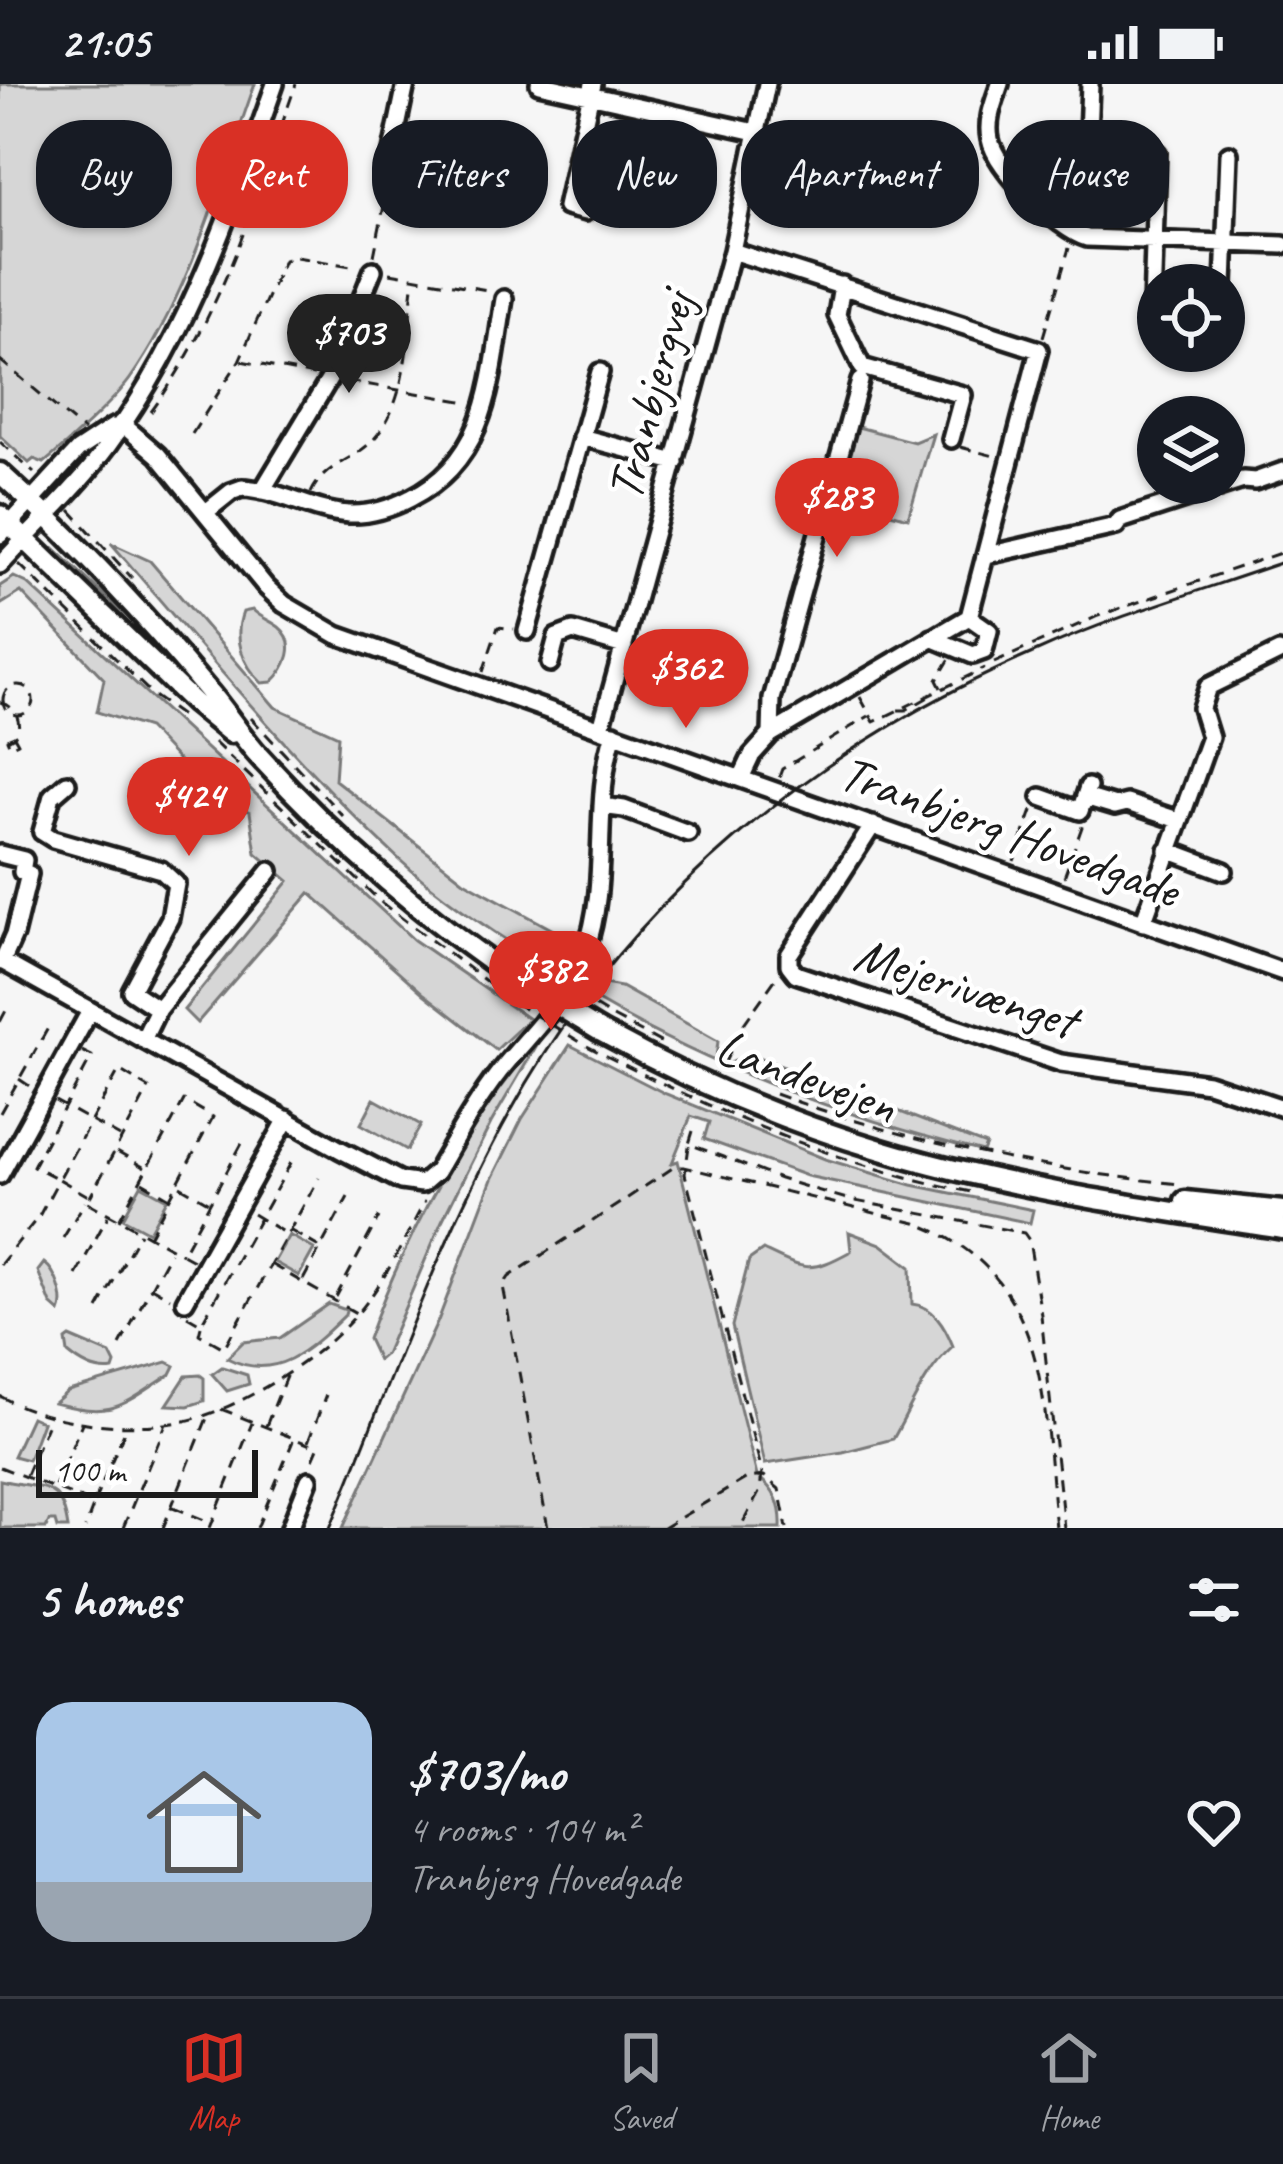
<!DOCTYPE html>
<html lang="en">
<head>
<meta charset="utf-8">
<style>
	:root { --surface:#171b24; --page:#20242c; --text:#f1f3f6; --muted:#9ea1a6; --line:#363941; --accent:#d93025 }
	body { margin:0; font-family:Caveat,sans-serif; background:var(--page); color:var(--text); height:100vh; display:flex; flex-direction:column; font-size:45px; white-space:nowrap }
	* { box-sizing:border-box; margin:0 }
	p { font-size:39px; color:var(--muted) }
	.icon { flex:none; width:66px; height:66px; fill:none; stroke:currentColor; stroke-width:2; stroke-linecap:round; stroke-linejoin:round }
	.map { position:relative; height:1444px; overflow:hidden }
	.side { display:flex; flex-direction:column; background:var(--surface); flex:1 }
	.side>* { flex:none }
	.hud { position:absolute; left:36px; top:36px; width:1212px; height:108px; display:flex; gap:24px }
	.buttons { position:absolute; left:1137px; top:180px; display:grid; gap:24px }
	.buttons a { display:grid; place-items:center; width:108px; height:108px; border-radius:50%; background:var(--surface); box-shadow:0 3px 9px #0004; font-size:60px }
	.scale { position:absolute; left:36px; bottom:30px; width:222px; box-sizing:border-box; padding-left:12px; border:6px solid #1c1c1c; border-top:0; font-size:33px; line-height:42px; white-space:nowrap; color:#1c1c1c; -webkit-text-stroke:9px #fff; paint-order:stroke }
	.price { position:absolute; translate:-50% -102px; padding:0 27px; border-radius:42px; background:var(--accent); color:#fff; font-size:39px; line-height:78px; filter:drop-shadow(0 3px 6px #0008) }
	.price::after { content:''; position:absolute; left:50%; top:72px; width:36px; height:27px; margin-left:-18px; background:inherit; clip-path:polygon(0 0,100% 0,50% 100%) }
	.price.current { background:#222; color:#fff }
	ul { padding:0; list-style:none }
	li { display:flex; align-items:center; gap:36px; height:300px; padding:0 36px }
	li+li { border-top:3px solid var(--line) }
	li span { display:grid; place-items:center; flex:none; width:336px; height:240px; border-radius:36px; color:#555 }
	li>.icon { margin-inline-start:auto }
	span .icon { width:144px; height:144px; fill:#fffc; stroke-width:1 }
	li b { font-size:51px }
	h2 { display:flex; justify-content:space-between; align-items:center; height:144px; padding:0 36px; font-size:51px }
	.chip { padding:0 42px; border-radius:48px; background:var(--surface); box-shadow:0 3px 9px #0004; font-size:42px; line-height:108px }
	.chip.current { background:var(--accent); color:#fff }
	.status { display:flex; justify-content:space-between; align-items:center; height:84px; padding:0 60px; background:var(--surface); direction:ltr }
	.status svg { height:33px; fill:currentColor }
	.menu { display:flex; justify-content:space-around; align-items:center; height:168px; border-top:3px solid var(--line); background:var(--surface); font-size:33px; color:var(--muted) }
	.menu a { display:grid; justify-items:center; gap:6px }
	.menu .current { color:var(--accent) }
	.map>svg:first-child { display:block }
	.green { fill:#d6d6d6; stroke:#797979; stroke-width:3 }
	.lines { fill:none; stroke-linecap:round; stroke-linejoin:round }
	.minor-casing { stroke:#1c1c1c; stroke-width:24 }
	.major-casing { stroke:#1c1c1c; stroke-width:27 }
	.path { stroke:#1c1c1c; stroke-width:3; stroke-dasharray:12 9; stroke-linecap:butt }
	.minor { stroke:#fff; stroke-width:15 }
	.major { stroke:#fff; stroke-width:18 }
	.tram { stroke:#1c1c1c; stroke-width:3 }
	.major-bridge-casing { stroke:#1c1c1c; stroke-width:27; stroke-linecap:butt }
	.path-bridge { stroke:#1c1c1c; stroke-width:3; stroke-dasharray:12 9; stroke-linecap:butt }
	.major-bridge { stroke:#fff; stroke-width:18 }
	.labels { text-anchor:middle; stroke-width:9; stroke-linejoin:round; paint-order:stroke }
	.street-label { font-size:51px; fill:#1c1c1c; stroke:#fff }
</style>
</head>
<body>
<div class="status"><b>21:05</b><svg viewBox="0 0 49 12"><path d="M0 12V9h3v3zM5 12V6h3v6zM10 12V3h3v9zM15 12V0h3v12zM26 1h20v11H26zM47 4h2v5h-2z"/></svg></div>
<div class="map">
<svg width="1283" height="1444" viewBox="0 0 1283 1444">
	<rect width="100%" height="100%" fill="#f6f6f6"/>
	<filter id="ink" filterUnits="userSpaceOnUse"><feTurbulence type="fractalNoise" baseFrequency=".00833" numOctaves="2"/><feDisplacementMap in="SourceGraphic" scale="24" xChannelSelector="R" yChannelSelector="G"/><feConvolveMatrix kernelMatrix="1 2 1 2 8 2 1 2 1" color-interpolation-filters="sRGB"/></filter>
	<g filter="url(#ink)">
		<path class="green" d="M0,0H255C219,99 191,208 130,295C114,317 66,361 44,379L34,375L29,379L0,352Z
			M854,342L914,358L933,350L908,434L855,419L848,442L827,437Z
			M111,459L150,477L275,623L338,652L335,696L464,797L564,852L549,885C499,851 446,818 401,777C296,680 205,568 111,459Z
			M54,464L143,548L200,612L51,467Z
			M14,493L27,499L414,856L529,935L496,966L424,910L310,809L197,939L184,926L289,797L256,769L250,728L210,710L148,644L97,628L104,595L21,508L0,521V502Z
			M253,526C261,534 270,536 279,543C299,559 287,584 272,598L262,599C242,580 233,554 243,528Z
			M604,900L621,903L718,957L716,974L726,981L750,970L986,1061L983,1068C844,1032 718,988 594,915Z
			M541,954L491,1039L442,1137L385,1270L378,1276L368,1255C407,1148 466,1040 541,954Z
			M570,961L666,1010L825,1075L912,1101L1033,1126L1030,1139L807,1092L704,1055L709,1038L691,1032L672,1079L678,1077L757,1392C775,1406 782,1420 781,1444H343L438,1237L492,1095L522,1035Z
			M374,1015L421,1041L407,1066L361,1040Z
			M141,1101L167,1115L149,1148L123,1134Z
			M849,1148L881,1160L911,1183L912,1220C934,1222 945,1242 953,1262C925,1287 912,1322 893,1355L843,1368L765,1380L732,1242L749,1176L763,1166C805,1186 809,1190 851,1167Z
			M289,1151L314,1165L299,1192L274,1178Z
			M44,1179C56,1187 66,1215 60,1228L51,1220L38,1187Z
			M329,1220L346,1226L345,1231C310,1265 276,1299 227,1274L243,1258L280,1254Z
			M70,1253L110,1270L115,1280L113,1286C96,1289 81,1280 68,1269L66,1256Z
			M167,1278L175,1282L171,1290C121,1322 114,1335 54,1319L68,1307Z
			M222,1283L247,1291L249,1300L227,1307L212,1290Z
			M200,1291L204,1294V1317L188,1322L167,1321L186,1292Z
			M31,1333L42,1338L28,1376L13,1372Z
			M0,1396C43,1406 61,1396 68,1444H57L55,1437H49L46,1444H0Z"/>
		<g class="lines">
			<g class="minor-casing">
				<path id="minor" d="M539,0L756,48
					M1000,0C994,18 986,36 990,55C995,85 1059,146 1087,154L1283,161
					M390,73L450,86L444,114L385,101L406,0
					M1086,101L1090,0
					M585,128L566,123L593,0
					M732,167L1039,266L969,533L771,650L752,671L741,694
					M842,201L837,231L862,283L963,311L951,355
					M1224,201L1229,70
					M1151,254L1157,69
					M121,339L158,371L266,503L284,520L337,551L1283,888
					M581,353L675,378
					M262,407L330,294L373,186
					M206,428L231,408L242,404C278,405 312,428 349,430C371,431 392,424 411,414C490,375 491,292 504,215
					M0,451L78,366L113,343
					M987,471L1116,442L1120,436L1243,396L1255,397L1283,387
					M0,481C31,447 66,415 94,380C183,267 228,134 275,0
					M527,547L600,288
					M932,554L973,571L984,567L989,547L969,533
					M550,579L557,553L573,547L624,562
					M601,644L732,167L767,0
					M771,650L772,615L860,297
					M67,699L52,712L42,748L53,755L161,786L176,800L170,834L131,907L158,925
					M1041,713L1080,727L1088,703
					M1085,713L1115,722L1127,719L1178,736
					M602,722L624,725L688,749
					M873,741L789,871V881L796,890L1061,979L1208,999L1283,1024
					M1168,766L1224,787
					M0,770L24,776L22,788L29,790L14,851L2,878
					M1143,839L1210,653L1201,624L1208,603L1279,568
					M0,876L339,1065L401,1097L422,1100L436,1088C456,1054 475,1019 500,987C531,948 568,916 585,868C611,797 591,720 614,649
					M143,956L158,925L270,787
					M0,1091L90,927
					M185,1217L287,1035
					M290,1444L309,1396"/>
			</g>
			<g class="major-casing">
				<path id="major" d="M0,389C74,455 145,531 208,607C226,628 241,652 259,672C340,761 429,838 529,904
					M0,431L194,619L231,649
					M600,947C689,996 781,1036 878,1065C1009,1105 1149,1124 1283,1145
					M1185,1117L1283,1127"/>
			</g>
			<path class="path" d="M1086,115L1087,135
				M374,172L385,117
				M390,189L493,207
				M1043,253L1069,164
				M0,276L84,347
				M241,277L314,291
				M347,297L468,318
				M151,328C223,230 256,113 296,0
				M192,350L239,277L284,176L296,173L357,183
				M0,358L34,389
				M960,363L998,373
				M311,409C324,380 354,377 374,355C410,314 407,246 414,194
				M70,426L132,494
				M19,480L155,613L183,633
				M994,579L1098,532L1283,468
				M483,588L498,543L514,545
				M3 616a15 15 0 1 1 30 0a15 15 0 1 1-30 0Z
				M941,604L937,596L949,576
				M860,613L874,638L985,584
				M0,618C15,622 22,635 17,650L0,661
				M898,626H906L932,611
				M251,634L343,732
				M14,652L18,659L10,663L7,655Z
				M214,658L383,820L515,919
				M779,693L782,685L869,632
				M1014,777L1033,724
				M1064,793L1083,740
				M532,885L541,890
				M613,933L662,959
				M0,938L8,923
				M587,962C709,1025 835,1081 971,1108
				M82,967L92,972L33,1082L59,1095L119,986L149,1004L90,1113
				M725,978L743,941L779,890
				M19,995L31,1003
				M775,1010C908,1058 1039,1086 1180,1100
				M55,1017L120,1053
				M0,1029L48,944
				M693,1047L689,1060L780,1095L850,1116L1024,1149L1029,1156L1041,1231L1064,1444
				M689,1062L685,1090L762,1388L760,1407L740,1444
				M117,1068L145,1084
				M142,1098L170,1114
				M180,1102L208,1118
				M253,1130L286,1150
				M119,1136L184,1016L213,1033L149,1153
				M291,1147L319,1163
				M63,1154L85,1118
				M193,1176L182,1170L246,1052
				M0,1181L39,1132L59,1095L90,1113L87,1118L182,1170
				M272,1181L356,1229
				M76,1191L108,1132
				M303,1196L348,1113
				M151,1203L170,1214
				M336,1213L379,1133
				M98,1225L140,1149
				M187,1232L201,1240L292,1077
				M201,1242L199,1250L224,1264L319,1094
				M120,1261L170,1168
				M0,1312C51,1341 123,1347 180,1338C233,1329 309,1280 346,1242C381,1207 402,1160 425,1117
				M221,1325L318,1364L311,1380
				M266,1342L287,1290
				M308,1358L326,1311
				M0,1383L94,1420L85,1444
				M26,1391L50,1334
				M55,1402L82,1339
				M94,1418L126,1344
				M173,1423L209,1438
				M123,1444L166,1340
				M163,1444L209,1329
				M210,1444L252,1339
				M257,1444L293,1357
				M548,1444L503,1202L509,1193L674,1083H684L916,1139C1052,1190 1043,1322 1056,1444
				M663,1444L747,1394L764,1392L779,1405L787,1444"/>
			<use href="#minor" class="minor"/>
			<use href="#major" class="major"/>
			<path class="tram" d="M330,1444C388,1305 438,1158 511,1027C627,816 816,663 1035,568C1115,532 1200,507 1283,478"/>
			<g class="major-bridge-casing">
				<path id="major-bridge" d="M529,904L600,947"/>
			</g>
			<path class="path-bridge" d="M541,890L613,933
				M515,919L587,962"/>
			<use href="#major-bridge" class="major-bridge"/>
		</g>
	</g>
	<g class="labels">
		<g class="street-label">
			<text transform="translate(649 312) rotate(-75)" y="18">Tranbjergvej</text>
			<text transform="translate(1010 746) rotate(20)" y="18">Tranbjerg Hovedgade</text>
			<text transform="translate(966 902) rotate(18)" y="18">Mejerivænget</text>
			<text transform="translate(807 991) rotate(20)" y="18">Landevejen</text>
		</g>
	</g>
</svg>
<div class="buttons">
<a><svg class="icon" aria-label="locate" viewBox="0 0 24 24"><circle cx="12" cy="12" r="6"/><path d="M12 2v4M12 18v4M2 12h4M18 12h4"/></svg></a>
<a><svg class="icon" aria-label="layers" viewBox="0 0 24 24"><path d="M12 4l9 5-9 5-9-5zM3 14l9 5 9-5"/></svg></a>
</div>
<div class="scale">100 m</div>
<b class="price current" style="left:349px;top:312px">$703</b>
<b class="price" style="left:837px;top:476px">$283</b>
<b class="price" style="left:686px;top:647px">$362</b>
<b class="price" style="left:189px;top:775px">$424</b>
<b class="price" style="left:551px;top:949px">$382</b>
<div class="hud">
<a class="chip">Buy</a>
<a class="chip current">Rent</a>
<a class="chip">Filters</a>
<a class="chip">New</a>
<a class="chip">Apartment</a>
<a class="chip">House</a>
</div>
</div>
<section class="side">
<h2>5 homes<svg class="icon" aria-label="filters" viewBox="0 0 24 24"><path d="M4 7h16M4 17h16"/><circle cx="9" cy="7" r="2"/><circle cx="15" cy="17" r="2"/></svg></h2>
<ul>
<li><span style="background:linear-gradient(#a9c7e8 75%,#9aa5b1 0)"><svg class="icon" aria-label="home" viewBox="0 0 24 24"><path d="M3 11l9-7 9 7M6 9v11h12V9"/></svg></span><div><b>$703/mo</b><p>4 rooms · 104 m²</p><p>Tranbjerg Hovedgade</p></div><svg class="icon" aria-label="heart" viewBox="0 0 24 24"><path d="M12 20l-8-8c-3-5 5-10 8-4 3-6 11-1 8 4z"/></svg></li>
</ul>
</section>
<nav class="menu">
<a class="current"><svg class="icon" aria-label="map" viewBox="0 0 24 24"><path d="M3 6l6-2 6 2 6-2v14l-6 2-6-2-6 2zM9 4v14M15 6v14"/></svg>Map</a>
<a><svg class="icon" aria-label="saved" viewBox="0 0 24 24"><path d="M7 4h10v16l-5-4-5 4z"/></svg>Saved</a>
<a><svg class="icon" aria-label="home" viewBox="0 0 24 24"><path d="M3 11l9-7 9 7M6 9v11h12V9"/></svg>Home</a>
</nav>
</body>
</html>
